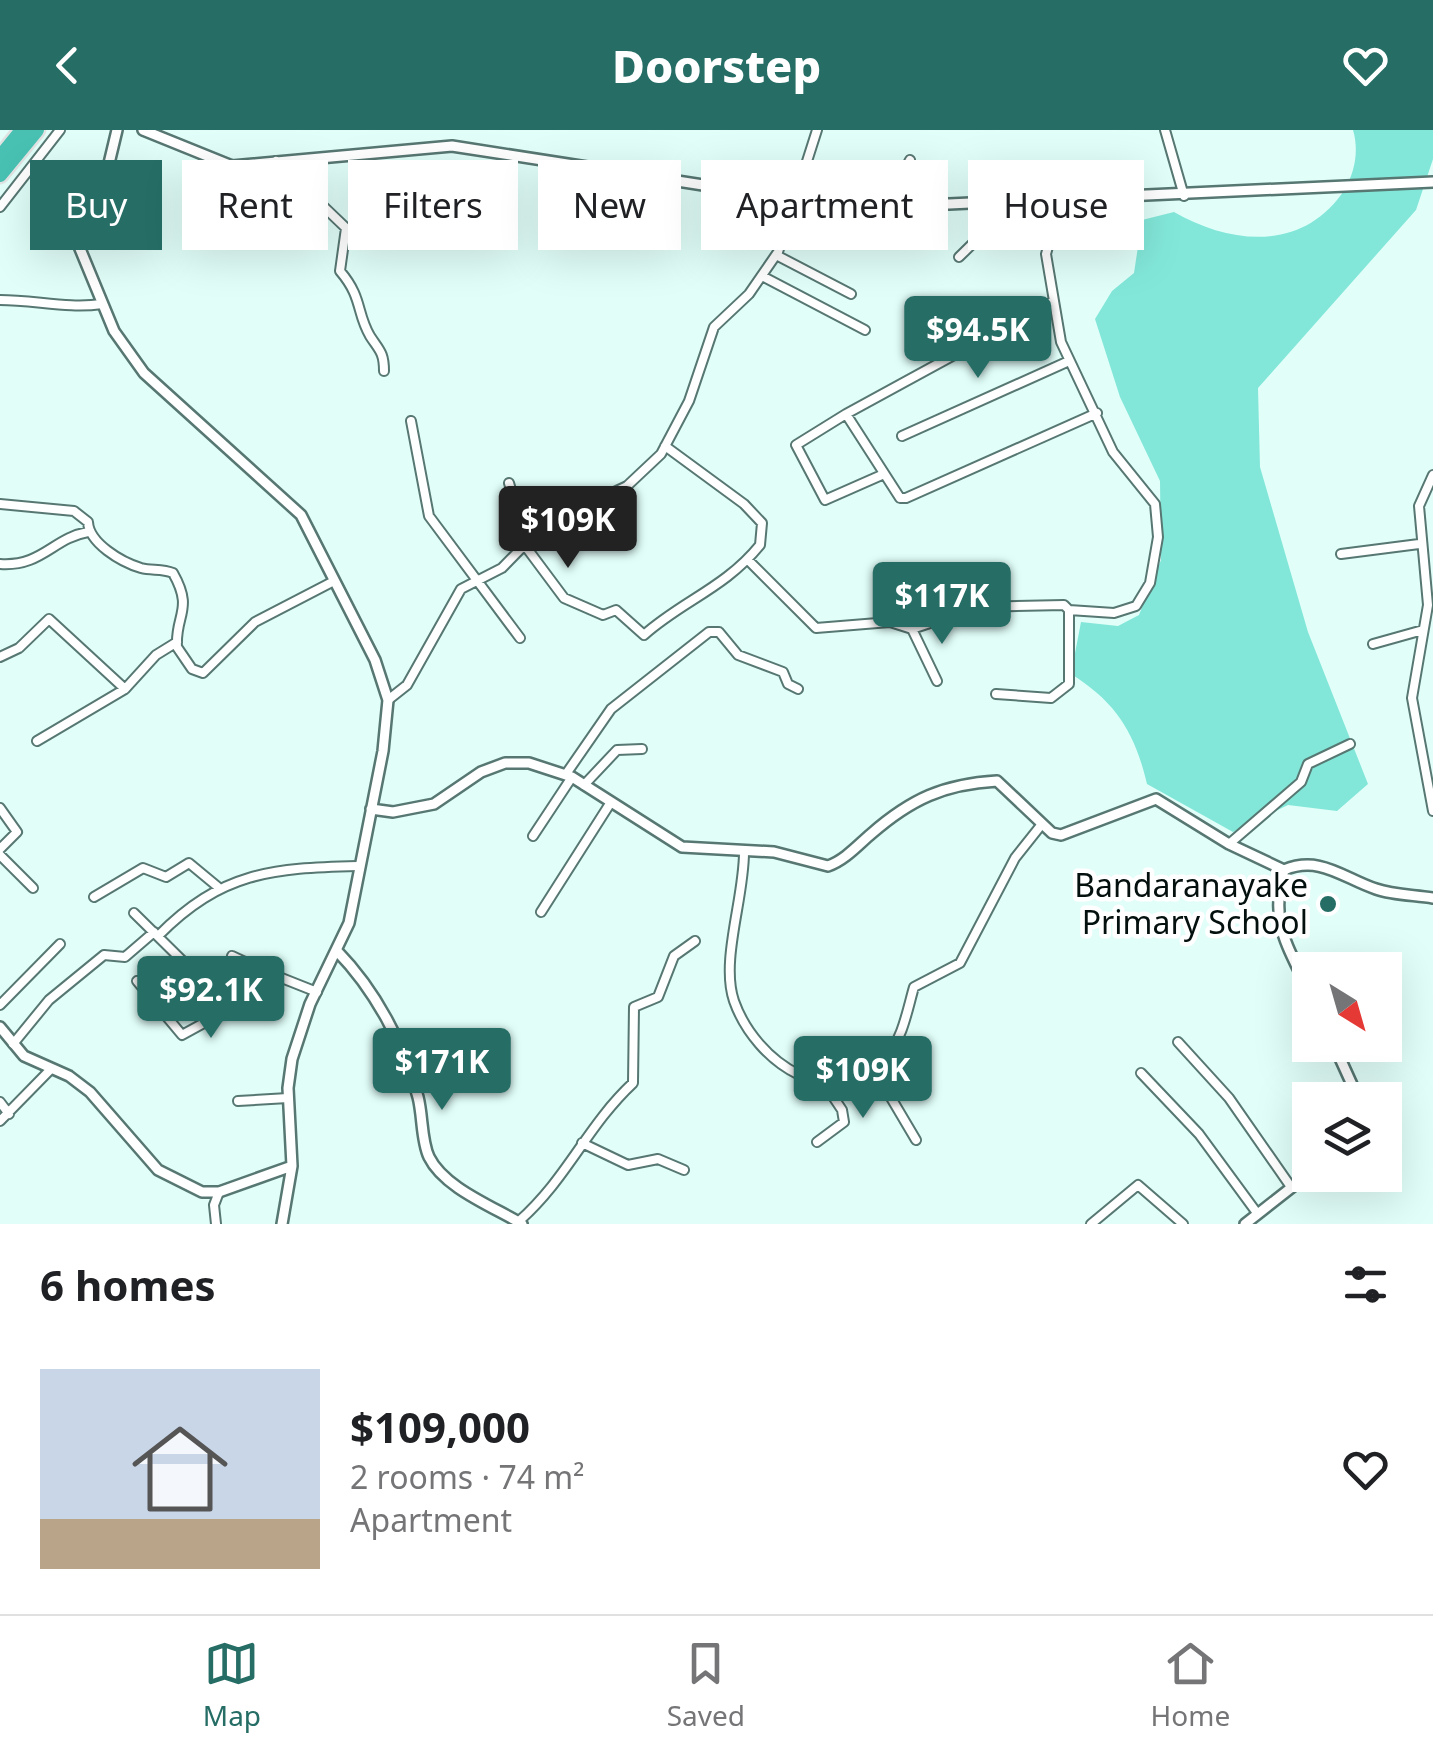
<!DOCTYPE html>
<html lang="en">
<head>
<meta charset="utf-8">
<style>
	:root { --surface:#fff; --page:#f2f2f2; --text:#202124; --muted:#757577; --line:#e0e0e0; --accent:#256d65 }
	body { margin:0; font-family:"Noto Sans",sans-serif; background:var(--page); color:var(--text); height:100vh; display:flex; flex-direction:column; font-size:38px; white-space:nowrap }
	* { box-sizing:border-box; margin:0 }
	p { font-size:32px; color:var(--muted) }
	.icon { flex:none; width:55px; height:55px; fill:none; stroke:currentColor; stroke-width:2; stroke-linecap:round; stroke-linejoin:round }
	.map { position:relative; height:1094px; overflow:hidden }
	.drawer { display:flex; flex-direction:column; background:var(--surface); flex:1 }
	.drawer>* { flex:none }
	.hud { position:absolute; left:30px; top:30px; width:1375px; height:90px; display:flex; gap:20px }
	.needle { width:65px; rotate:143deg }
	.controls { position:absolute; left:1292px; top:822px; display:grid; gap:20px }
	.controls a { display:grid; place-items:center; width:110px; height:110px; border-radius:0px; background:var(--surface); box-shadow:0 10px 40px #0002; font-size:50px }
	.price { position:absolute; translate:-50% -85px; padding:0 22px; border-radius:10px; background:var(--accent); color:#fff; font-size:32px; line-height:65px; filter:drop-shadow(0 2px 5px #0008) }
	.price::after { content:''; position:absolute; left:50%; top:60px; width:30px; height:22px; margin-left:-15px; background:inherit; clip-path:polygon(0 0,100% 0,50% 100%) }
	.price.current { background:#222; color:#fff }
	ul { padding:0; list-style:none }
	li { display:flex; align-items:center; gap:30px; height:250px; padding:0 40px }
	li span { display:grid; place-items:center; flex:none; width:280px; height:200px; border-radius:0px; color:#555 }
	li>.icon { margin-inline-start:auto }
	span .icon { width:120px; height:120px; fill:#fffc; stroke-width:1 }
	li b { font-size:42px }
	h2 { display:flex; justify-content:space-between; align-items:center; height:120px; padding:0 40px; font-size:42px }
	.tag { padding:0 35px; border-radius:0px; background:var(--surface); box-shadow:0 10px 40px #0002; font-size:35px; line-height:90px }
	.tag.current { background:var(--accent); color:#fff }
	header { display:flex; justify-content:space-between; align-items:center; height:130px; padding:0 40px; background:var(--accent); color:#fff; font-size:45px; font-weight:800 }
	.menu { display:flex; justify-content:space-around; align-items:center; height:140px; border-top:2px solid var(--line); background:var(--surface); font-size:28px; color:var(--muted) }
	.menu a { display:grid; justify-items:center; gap:5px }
	.menu .current { color:var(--accent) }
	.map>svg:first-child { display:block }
	.green { fill:#82e7d9 }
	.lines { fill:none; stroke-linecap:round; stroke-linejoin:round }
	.minor-casing { stroke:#577772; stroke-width:12 }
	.tertiary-casing { stroke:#577772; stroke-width:14 }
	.motorway-casing { stroke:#e1e2e2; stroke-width:19 }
	.minor { stroke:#fff; stroke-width:8 }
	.tertiary { stroke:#fff; stroke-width:9 }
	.motorway { stroke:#48c1b2; stroke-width:14 }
	.poi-dot { fill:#256d65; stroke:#fff; stroke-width:4 }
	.labels { text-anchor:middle; stroke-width:9; stroke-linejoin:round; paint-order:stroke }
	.poi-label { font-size:32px; fill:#04100e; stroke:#fff; text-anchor:end }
</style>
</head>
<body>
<header><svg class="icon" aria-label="back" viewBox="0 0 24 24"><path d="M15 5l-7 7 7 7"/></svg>Doorstep<svg class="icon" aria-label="heart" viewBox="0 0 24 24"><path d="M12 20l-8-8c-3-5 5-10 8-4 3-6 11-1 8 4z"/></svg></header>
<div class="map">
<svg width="1433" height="1094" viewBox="0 0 1433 1094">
	<rect width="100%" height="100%" fill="#e1fef9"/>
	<path class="green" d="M1353,0H1433V29L1416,80L1258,258L1260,337L1308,502L1368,654L1337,681L1288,675L1233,702L1147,654C1135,603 1116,572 1071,544L1081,492L1118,496L1139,485L1161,430L1160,351L1120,267L1095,189L1112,161L1134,143L1142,90L1174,82C1233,116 1305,121 1345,59C1355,42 1359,20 1353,0Z"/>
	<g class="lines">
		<g class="minor-casing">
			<path id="minor" d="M1165,0L1184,66
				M276,31L346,98L340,141C363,168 356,182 370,206C379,220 384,222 384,241
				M1061,70L1046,124L1061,212L1113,322L1155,374L1158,407L1150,453L1136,476L1114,483L1069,480
				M888,71L910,30
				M0,77L60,0
				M776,125L851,164
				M959,127L1016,71
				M762,146L865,200
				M0,170C35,170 68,179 102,174
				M846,284L900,368H906L1097,283
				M411,291L429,386L520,508
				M902,306L1069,231
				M884,344L825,370L796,315L846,284L1053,171
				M1433,345L1419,376L1428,475L1412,568L1433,681
				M509,353L526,410
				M0,374L74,381L88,392C89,413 121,432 141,438C152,441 162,438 173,443C194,480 175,484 177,517L192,539L203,543L255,492L334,451
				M523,413L564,468L603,485L616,480L644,505C682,471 725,458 760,415L762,393L744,374L665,316
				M1341,424L1419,414
				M748,430L816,498L890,492L912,499L978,477L1064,475L1069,480V554L1051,568L996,564
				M0,434C42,437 53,408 88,402
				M912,499L937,551
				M1373,514L1423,500
				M0,527L19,518L49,489L125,559
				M388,570L407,555L461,459L502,438L544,395L627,356L661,324L689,271L714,197L749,164L778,122L817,0
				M37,611L125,559L156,525L177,512
				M566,644L611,579L709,502H719L738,525L783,542L788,554L798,559
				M584,655L617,620L642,619
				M0,678L17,702L0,719
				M533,706L572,647
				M1229,714L1301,652L1308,634L1350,614
				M744,720C745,766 720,830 734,871C756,933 833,986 886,927C903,908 907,881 914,857L960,833L1015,728L1042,694
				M0,725L33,758
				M94,767L143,738L166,747L189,733L218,757
				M541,782L611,672
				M134,783L199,847
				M158,806C221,742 272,738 358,736
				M232,826L269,843
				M137,851L182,905L213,888L252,875L269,843L317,862
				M0,875L60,814
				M1178,912L1229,968L1291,1057
				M13,914L49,870L104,825L125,827L154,802
				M874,939L916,1010
				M1141,943L1199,1004L1257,1083
				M238,971L288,968
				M0,972L9,984
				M0,991L50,940
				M817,1012L844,992L842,980L826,956
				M582,1013L628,1035L658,1029L684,1040
				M518,1092C568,1048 586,997 633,953L634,877L658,867L674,826L695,811
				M216,1094L214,1075L219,1062
				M1091,1094L1138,1055L1183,1094"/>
		</g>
		<g class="tertiary-casing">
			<path id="tertiary" d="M117,0L100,71L76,109L114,201L144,243L301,385L375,530L388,570L383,621L349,793L310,874L292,929L288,958L292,1036L282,1094
				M143,0L232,36L452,16L703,55L949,74L1433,52
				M371,679L393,682L434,674L481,642L505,633H529L572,647L682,717L774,722L828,736C845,730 858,715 871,704C911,669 944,654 997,651L1052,703L1061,705L1156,669L1229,714L1284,740C1269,794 1288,815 1310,864
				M1284,740C1320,725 1343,748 1376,759C1393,765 1415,765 1433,768
				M337,821C375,860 404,914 418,967C423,986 421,1010 429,1027C444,1058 494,1077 522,1094
				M0,897L24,926L69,946L90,962L158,1040L202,1062H219L292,1036
				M1334,915L1359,970
				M1245,1094L1310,1043"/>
		</g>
		<g class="motorway-casing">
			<path id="motorway" d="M0,27L22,0
				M0,45L37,0"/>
		</g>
		<use href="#minor" class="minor"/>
		<use href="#tertiary" class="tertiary"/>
		<use href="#motorway" class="motorway"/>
	</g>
	<circle class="poi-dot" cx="1328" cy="774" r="10"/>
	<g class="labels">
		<g class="poi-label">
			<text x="1308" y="767">Bandaranayake<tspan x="1308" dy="37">Primary School</tspan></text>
		</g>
	</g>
</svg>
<div class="controls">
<a><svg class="needle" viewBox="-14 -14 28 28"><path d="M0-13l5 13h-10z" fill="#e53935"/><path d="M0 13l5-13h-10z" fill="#757577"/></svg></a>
<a><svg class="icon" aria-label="layers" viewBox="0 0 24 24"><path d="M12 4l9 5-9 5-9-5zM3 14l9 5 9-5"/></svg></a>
</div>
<b class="price" style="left:978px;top:251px">$94.5K</b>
<b class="price current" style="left:568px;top:441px">$109K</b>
<b class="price" style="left:942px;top:517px">$117K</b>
<b class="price" style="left:211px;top:911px">$92.1K</b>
<b class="price" style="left:442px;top:983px">$171K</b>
<b class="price" style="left:863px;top:991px">$109K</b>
<div class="hud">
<a class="tag current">Buy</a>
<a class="tag">Rent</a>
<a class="tag">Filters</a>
<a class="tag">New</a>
<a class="tag">Apartment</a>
<a class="tag">House</a>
</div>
</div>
<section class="drawer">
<h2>6 homes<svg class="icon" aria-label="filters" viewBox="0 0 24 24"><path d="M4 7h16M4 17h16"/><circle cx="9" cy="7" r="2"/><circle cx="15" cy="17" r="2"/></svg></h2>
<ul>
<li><span style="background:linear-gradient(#c9d6e8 75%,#b9a48a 0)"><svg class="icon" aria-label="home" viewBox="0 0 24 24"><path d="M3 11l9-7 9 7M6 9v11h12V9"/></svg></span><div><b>$109,000</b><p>2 rooms · 74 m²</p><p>Apartment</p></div><svg class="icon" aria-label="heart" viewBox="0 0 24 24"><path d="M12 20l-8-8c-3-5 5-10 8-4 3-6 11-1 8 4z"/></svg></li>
</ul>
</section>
<nav class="menu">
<a class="current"><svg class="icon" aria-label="map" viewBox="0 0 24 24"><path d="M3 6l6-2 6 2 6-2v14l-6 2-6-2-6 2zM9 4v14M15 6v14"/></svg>Map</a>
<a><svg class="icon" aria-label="saved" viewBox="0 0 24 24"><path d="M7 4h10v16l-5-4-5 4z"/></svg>Saved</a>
<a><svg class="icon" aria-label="home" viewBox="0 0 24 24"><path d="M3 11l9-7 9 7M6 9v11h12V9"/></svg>Home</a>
</nav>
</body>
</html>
